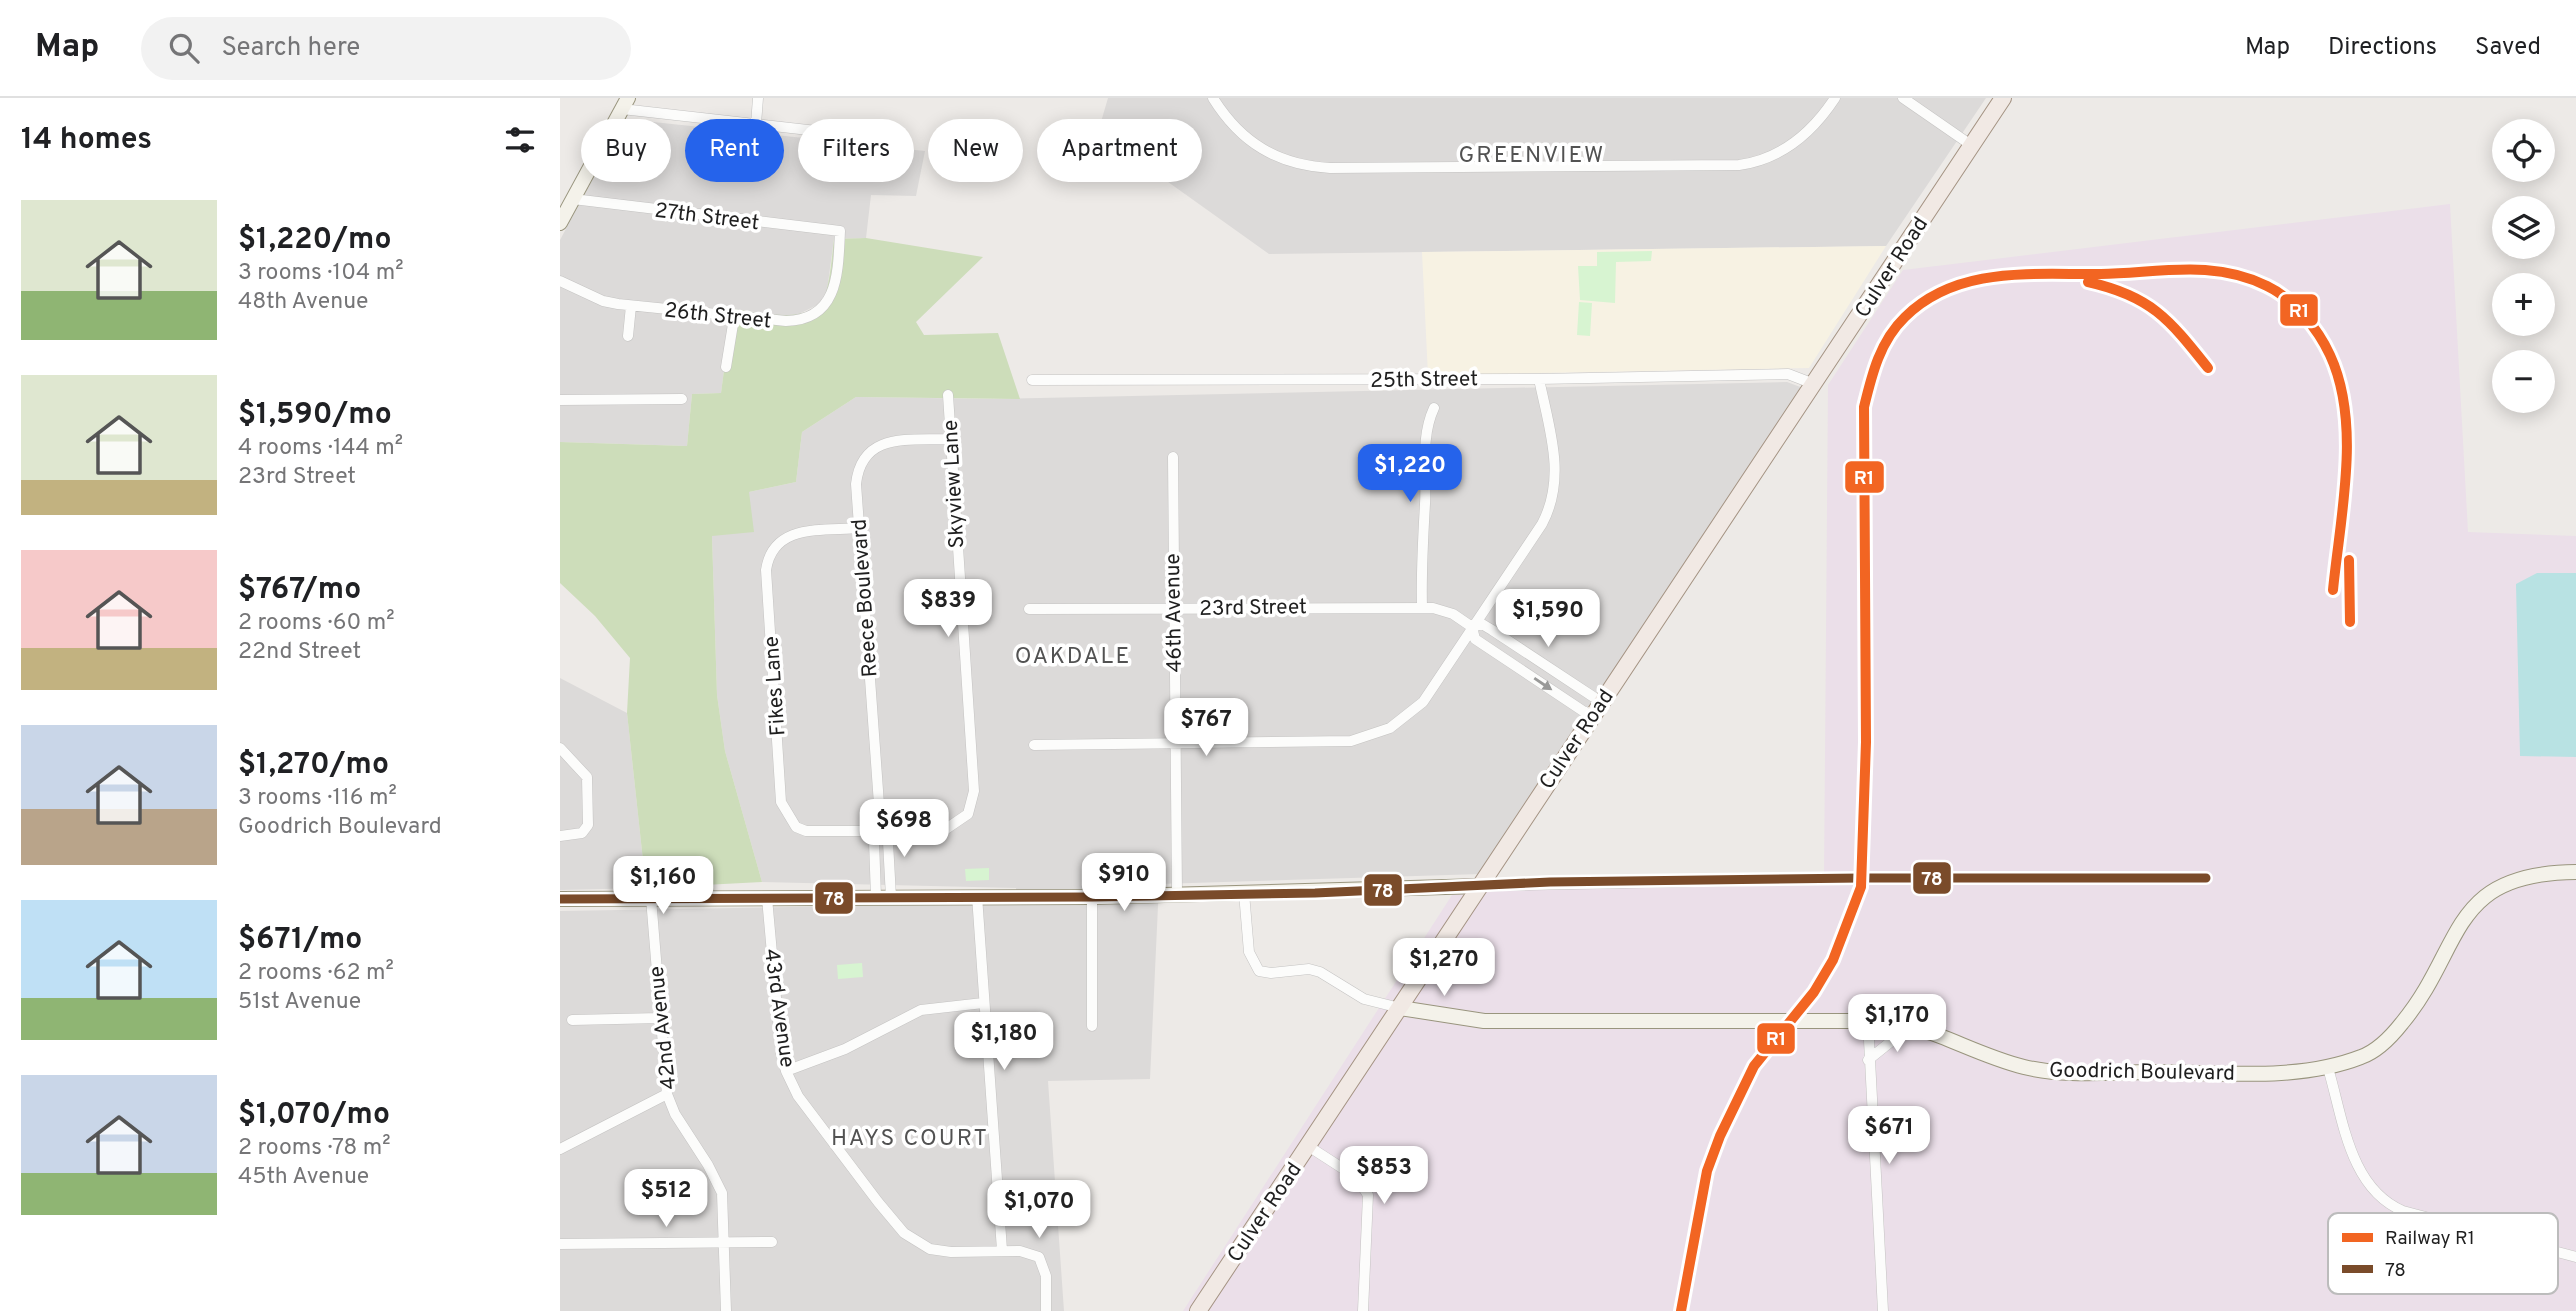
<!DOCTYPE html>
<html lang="en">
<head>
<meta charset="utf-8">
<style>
	:root { --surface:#fff; --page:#f2f2f2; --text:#202124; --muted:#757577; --line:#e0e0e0; --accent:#2563eb }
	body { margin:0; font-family:Overpass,sans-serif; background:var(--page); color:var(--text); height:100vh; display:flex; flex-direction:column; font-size:26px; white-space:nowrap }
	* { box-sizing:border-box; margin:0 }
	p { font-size:23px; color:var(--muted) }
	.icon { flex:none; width:38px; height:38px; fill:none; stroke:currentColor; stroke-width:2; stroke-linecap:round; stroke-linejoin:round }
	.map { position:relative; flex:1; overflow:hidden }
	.drawer { display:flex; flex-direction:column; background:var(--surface); width:560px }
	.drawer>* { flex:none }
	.guide { position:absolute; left:21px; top:21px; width:665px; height:63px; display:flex; gap:14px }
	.fabs { position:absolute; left:1932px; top:21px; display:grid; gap:14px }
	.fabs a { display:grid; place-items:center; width:63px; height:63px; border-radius:50%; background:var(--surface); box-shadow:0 4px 18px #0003; font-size:35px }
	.price { position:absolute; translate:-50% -60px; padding:0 16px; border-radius:14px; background:#fff; color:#222; font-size:23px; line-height:46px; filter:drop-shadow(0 2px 4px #0008) }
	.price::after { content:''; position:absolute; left:50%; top:42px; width:21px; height:16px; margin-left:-10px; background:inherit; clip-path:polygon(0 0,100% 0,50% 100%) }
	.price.active { background:var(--accent); color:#fff }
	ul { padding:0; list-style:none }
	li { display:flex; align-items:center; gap:21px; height:175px; padding:0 21px }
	li span { display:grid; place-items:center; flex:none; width:196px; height:140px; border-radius:0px; color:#555 }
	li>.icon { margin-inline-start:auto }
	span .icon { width:84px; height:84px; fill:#fffc; stroke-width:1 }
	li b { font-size:30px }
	h2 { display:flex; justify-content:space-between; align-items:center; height:84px; padding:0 21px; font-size:30px }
	.pill { padding:0 24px; border-radius:32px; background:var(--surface); box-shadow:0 4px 18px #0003; font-size:24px; line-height:63px }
	.pill.active { background:var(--accent); color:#fff }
	header { display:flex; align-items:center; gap:42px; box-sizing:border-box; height:98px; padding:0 35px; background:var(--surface); border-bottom:2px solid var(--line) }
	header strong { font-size:33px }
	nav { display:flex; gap:38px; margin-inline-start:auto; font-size:24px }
	.search { width:490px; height:63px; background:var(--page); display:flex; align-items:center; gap:18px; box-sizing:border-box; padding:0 24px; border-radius:38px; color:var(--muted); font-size:26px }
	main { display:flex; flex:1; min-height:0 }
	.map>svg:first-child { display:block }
	.residential { fill:#dcdad9 }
	.industrial { fill:#ebdfe9 }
	.education { fill:#f7f2e3 }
	.forest { fill:#cdddba }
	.park { fill:#d7f4d1 }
	.water { fill:#b8e2e3 }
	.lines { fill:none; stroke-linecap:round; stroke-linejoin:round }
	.street-casing { stroke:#c4c3c2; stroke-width:11 }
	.secondary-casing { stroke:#99957e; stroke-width:16 }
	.primary-casing { stroke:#a49383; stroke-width:18 }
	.street { stroke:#fcfcfb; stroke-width:10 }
	.secondary { stroke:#f4f2ea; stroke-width:14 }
	.primary { stroke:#f1e9e4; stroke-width:16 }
	.bus-1-casing { stroke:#fff; stroke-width:14 }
	.bus-1 { stroke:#7a4b2a; stroke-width:9 }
	.rail-1-casing { stroke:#fff; stroke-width:16 }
	.rail-1 { stroke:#f26522; stroke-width:10 }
	.oneway { fill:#999998 }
	.labels { text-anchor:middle; stroke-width:7; stroke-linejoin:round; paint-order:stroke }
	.street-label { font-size:21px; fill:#1f1f1f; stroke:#fff }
	.neighbourhood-label { font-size:23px; letter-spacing:2px; fill:#525252; stroke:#fff }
	.key { fill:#fff; stroke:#bcbcbc; stroke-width:2 }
	.key-label { font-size:19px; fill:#1f1f1f }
	.line-badge { stroke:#fff; stroke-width:2.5 }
	.badge-label { font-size:19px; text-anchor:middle; font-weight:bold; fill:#fff }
</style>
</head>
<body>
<header>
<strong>Map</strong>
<div class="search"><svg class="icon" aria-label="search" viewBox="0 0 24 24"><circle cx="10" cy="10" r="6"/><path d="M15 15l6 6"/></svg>Search here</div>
<nav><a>Map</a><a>Directions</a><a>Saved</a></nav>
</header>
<main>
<section class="drawer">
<h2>14 homes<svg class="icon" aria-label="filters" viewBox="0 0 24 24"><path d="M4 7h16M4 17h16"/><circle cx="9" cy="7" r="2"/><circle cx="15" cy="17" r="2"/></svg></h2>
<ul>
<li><span style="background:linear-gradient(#dfe7d0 65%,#8fb573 0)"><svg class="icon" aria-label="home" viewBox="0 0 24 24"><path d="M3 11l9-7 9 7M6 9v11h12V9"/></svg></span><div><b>$1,220/mo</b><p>3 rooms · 104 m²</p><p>48th Avenue</p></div></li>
<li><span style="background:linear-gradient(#dfe7d0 75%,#c2b280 0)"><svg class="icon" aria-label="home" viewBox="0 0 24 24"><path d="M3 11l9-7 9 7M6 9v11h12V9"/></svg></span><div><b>$1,590/mo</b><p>4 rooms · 144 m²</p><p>23rd Street</p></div></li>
<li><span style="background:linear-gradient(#f6c9c9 70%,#c2b280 0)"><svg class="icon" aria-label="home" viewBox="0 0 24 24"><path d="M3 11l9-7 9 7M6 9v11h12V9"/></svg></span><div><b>$767/mo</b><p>2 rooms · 60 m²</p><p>22nd Street</p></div></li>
<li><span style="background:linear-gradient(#c9d6e8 60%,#b9a48a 0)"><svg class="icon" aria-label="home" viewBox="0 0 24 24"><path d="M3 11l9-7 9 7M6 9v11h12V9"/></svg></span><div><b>$1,270/mo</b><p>3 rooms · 116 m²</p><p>Goodrich Boulevard</p></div></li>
<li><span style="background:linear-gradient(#bfe0f5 70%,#8fb573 0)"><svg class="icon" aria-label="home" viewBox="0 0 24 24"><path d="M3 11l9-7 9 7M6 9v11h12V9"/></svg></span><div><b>$671/mo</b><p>2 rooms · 62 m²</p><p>51st Avenue</p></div></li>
<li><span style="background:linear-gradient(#c9d6e8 70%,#8fb573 0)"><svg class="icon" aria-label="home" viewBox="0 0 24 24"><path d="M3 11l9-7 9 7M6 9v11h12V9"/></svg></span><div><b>$1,070/mo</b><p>2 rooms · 78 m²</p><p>45th Avenue</p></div></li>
</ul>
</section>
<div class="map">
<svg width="2016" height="1213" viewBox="0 0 2016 1213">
	<rect width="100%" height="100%" fill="#edeae7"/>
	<path class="residential" d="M548,0H1426L1326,148L709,156L538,34Z
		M65,21L365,53L356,98L311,97L306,140L274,141L267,192L259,206L233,219L172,211L161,295L132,296L127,348L0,344V142Z
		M1227,284L1243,290L921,776L599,786L590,981L488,983L504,1213H0V813L458,805L456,790L202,784L165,653L157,597L152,437L189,394L236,384L242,334L296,299L435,301Z
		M0,580L67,615L86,790L0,792Z"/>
	<path class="industrial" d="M1890,106L1908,434L2016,438V1213H623L903,780H1264L1268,287L1343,172Z"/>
	<path class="education" d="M1326,148L1249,270L868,277L862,154Z"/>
	<path class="forest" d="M306,140L423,159L356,224L364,237L438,235L460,301L296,299L242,334L236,384L189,394L194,434L152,438L157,597L165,653L202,784L86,790L67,615L70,560L35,518L0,485V344L127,348L132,296L161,295L172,211C201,214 258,231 267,190C271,174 272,157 274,141Z"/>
	<path class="park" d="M1092,153L1091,163L1056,164L1055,205L1020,202L1018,168H1037V154Z
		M1019,204L1032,205L1030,238L1017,237Z
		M429,770V782L406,783L405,771Z
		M302,865L303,879L278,881L277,867Z"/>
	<path class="water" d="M1977,475H2016V659L1960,658L1956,486Z"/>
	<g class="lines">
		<g class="street-casing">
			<path id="street" d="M653,0C681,45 718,67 770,70L1179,67C1222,61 1252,35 1275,0
				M1343,0L1411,47
				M62,11L345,43
				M196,26L198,0
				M0,183L43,203L58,206L226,223C279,222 278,174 280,133L13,101
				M68,238L71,208
				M166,269L174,220
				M472,282L979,281L1228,276L1254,286
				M0,302L122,301
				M613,359L617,796
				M299,430C262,433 213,425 206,472L221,704L236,729L246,733H383L408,716L414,693L388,297
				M862,509C861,474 863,441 865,406C867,374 860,340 874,310
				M469,511L873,510L893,516L912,529L915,541L1026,615L1037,612L1035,600L932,532L922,526L912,529
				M474,647L791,643L830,630L863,604L982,426C1007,379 989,330 979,281
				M0,650L27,679L28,727L22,735L0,738
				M921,788L1301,780H1646
				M684,795L689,854L699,873L711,875L749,871L760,874L804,901L840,910
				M417,798L442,1152
				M316,799L314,743L321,734
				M331,799L328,744L321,734L296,386C302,333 349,343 390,341
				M91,800L107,996L115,1016L148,1067L162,1095L166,1213
				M207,800L221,955L226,973L238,998L318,1104L344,1135L370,1151L391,1154L460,1153L479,1159L486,1178V1213
				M12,922L100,920
				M1308,923L1323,1213
				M532,928V799
				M1308,962L1349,929
				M1768,970C1783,1020 1789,1090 1843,1113L2016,1159
				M226,973L285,951L361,912L423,905
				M748,1048L796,1079L808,1097L803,1213
				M0,1051L107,996
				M0,1146L212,1144"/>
		</g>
		<g class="secondary-casing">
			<path id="secondary" d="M0,125L68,0
				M0,801L532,799L921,788
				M840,910L924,923H1308C1332,926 1357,929 1380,938C1408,949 1435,962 1464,969C1505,979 1550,974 1591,974C1659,974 1737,984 1801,959C1818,953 1831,939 1842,925C1905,849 1887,775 2016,774"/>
		</g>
		<g class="primary-casing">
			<path id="primary" d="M638,1213L1443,0"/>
		</g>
		<use href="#street" class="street"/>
		<use href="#secondary" class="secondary"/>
		<use href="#primary" class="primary"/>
		<g class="bus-1-casing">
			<path id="bus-1" d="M0,801L532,799L755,795L990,784L1301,780H1646"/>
		</g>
		<use href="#bus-1" class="bus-1"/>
		<g class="rail-1-casing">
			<path id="rail-1" d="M1528,184C1591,198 1609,221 1648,270
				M1789,462L1790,524
				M1121,1213L1147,1073L1160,1038L1194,968L1254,894L1273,862L1301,789L1306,644L1304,309C1312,276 1320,243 1345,219C1398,167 1474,177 1541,176C1598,175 1653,161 1707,188C1734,201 1758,231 1770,257C1802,326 1780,419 1773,492"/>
		</g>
		<use href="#rail-1" class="rail-1"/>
	</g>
	<defs><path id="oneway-solid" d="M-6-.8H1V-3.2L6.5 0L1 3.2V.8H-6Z" transform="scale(1.75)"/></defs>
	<use class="oneway" href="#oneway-solid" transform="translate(983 586) rotate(34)"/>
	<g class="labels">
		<g class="street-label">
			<text transform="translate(147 118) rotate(7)" y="7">27th Street</text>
			<text transform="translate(1331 169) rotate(-57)" y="7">Culver Road</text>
			<text transform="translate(158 217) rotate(6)" y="7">26th Street</text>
			<text transform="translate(864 281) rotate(-1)" y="7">25th Street</text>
			<text transform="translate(393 386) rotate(-93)" y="7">Skyview Lane</text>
			<text transform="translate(304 500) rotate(-94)" y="7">Reece Boulevard</text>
			<text transform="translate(693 509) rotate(-1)" y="7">23rd Street</text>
			<text transform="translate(613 515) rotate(-91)" y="7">46th Avenue</text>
			<text transform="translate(214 588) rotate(-94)" y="7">Fikes Lane</text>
			<text transform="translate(1016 641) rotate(-56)" y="7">Culver Road</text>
			<text transform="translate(220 910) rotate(82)" y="7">43rd Avenue</text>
			<text transform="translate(102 930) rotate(-96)" y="7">42nd Avenue</text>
			<text transform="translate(1582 973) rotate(1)" y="7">Goodrich Boulevard</text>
			<text transform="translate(704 1114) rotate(-56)" y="7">Culver Road</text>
		</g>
		<g class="neighbourhood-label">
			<text x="972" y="64">GREENVIEW</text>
			<text x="513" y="565">OAKDALE</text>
			<text x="350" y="1047">HAYS COURT</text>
		</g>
	</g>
	<rect x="1768" y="1115" width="230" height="81" rx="10" class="key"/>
	<rect x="1782" y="1135" width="31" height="9" fill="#f26522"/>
	<rect x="1782" y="1167" width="31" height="8" fill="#7a4b2a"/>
	<g class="key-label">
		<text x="1825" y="1146">Railway R1</text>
		<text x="1825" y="1178">78</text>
	</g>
	<g class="line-badge">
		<rect x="1719" y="195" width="40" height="34" rx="7" fill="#f26522"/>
		<rect x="1284" y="362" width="41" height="34" rx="7" fill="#f26522"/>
		<rect x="1352" y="763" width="40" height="34" rx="7" fill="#7a4b2a"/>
		<rect x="803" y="775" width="40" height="34" rx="7" fill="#7a4b2a"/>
		<rect x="254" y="783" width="40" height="34" rx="7" fill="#7a4b2a"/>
		<rect x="1196" y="924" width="40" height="33" rx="7" fill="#f26522"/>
	</g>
	<g class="badge-label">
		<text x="1739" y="219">R1</text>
		<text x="1304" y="386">R1</text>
		<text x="1372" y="787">78</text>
		<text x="823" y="799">78</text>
		<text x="274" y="807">78</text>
		<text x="1216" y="947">R1</text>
	</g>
</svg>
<div class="fabs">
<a><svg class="icon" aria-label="locate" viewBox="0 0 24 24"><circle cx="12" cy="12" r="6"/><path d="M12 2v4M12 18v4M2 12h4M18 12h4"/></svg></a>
<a><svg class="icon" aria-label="layers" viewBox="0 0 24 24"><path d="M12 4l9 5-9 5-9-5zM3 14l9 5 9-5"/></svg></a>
<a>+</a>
<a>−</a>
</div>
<b class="price active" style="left:850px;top:406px">$1,220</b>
<b class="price" style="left:388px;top:541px">$839</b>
<b class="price" style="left:988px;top:551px">$1,590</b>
<b class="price" style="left:646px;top:660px">$767</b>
<b class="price" style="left:344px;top:761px">$698</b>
<b class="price" style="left:564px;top:815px">$910</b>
<b class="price" style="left:103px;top:818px">$1,160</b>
<b class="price" style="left:884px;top:900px">$1,270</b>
<b class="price" style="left:1337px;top:956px">$1,170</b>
<b class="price" style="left:444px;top:974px">$1,180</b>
<b class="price" style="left:1329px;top:1068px">$671</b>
<b class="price" style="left:824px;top:1108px">$853</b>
<b class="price" style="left:106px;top:1131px">$512</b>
<b class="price" style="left:479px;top:1142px">$1,070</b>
<div class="guide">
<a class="pill">Buy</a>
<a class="pill active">Rent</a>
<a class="pill">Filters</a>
<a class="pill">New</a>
<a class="pill">Apartment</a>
</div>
</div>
</main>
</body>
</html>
